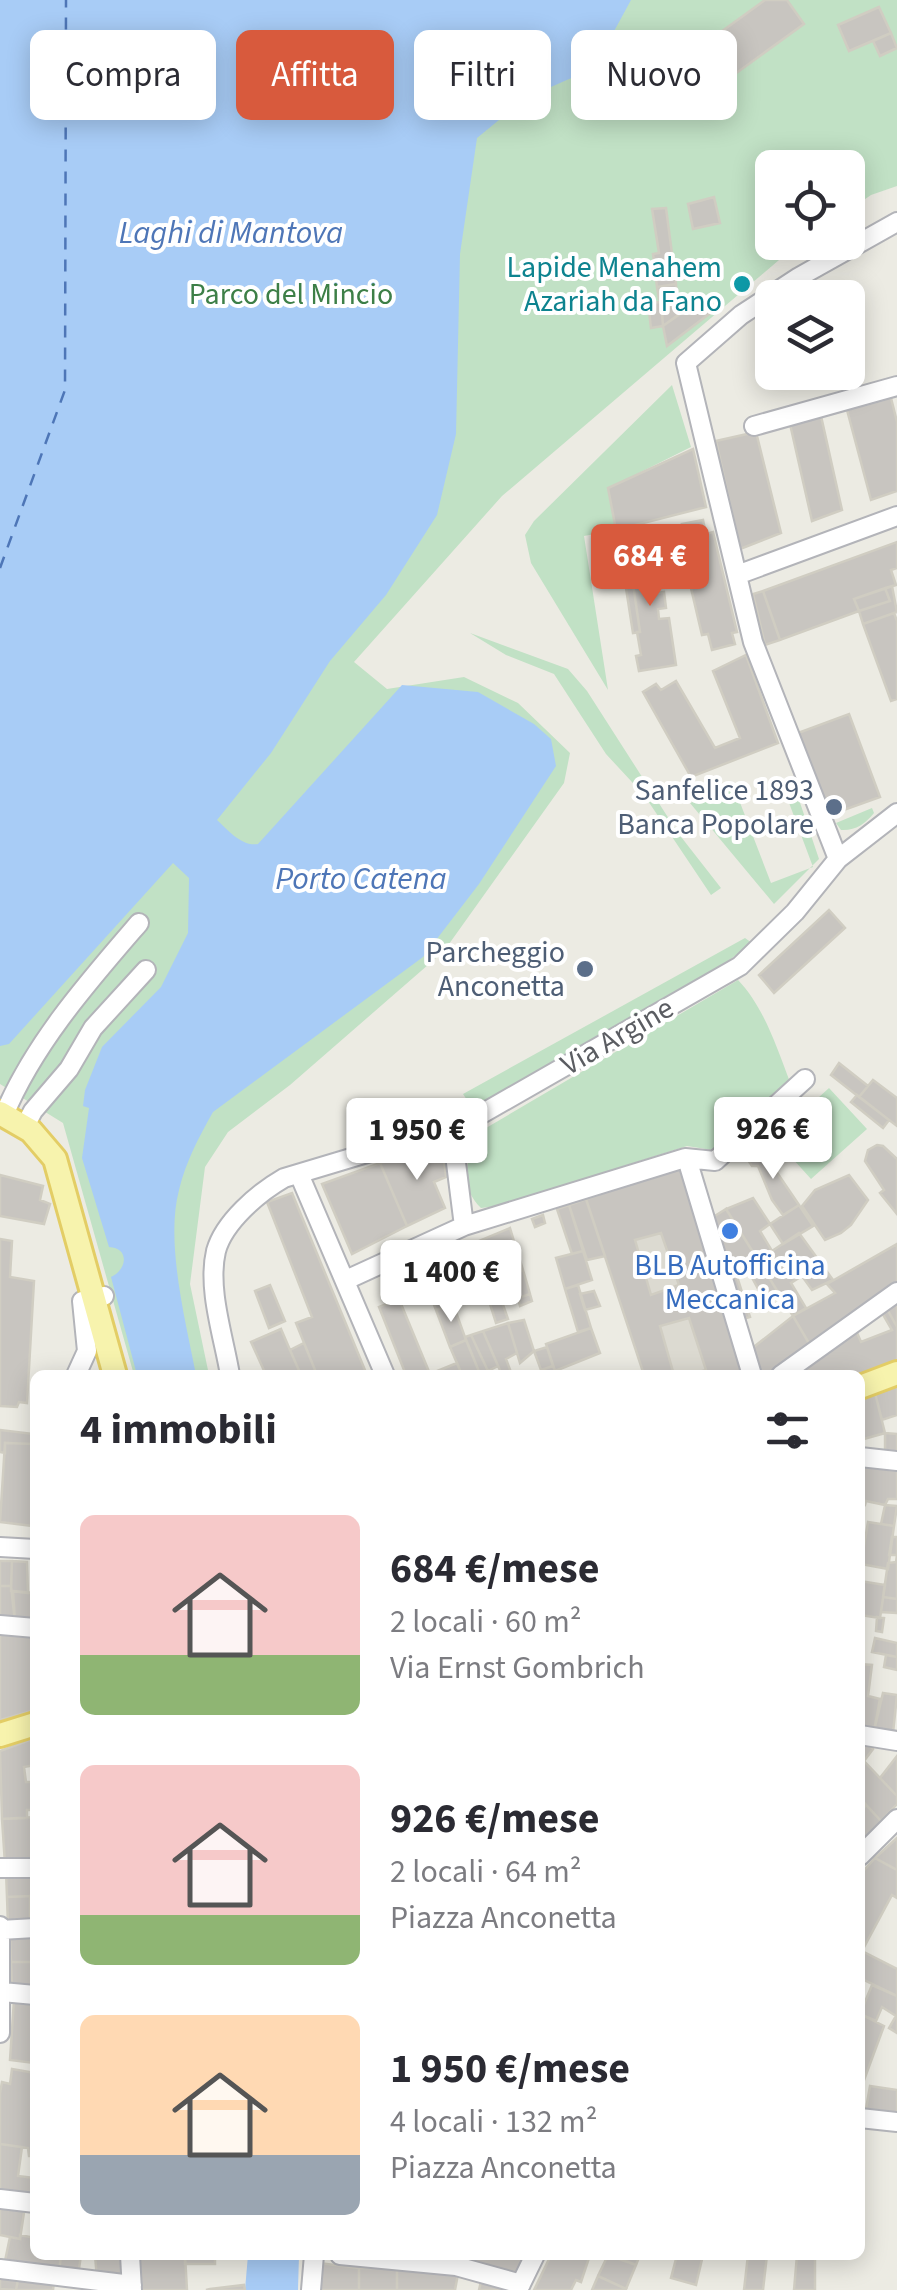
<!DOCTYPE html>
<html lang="it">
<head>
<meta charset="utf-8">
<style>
	:root { --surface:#fff; --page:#f2f2f3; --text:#2b2b33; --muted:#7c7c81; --accent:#d85a3d }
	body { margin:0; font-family:"Source Sans 3",sans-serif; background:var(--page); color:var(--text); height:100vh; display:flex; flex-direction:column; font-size:38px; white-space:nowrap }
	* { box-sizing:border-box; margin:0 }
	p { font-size:32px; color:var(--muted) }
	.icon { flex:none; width:55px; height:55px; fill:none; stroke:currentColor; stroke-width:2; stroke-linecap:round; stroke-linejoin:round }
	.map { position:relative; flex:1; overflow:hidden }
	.panel { position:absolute; left:30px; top:1370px; width:835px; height:890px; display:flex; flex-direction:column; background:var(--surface); border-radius:15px; box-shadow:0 5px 25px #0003 }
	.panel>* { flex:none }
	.guide { position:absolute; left:30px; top:30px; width:838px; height:90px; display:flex; gap:20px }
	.fabs { position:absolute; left:755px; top:150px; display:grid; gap:20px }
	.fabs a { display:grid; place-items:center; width:110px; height:110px; border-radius:15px; background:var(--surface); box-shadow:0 5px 25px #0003; font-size:50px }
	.price { position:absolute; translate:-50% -85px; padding:0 22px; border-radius:10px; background:#fff; color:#222; font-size:32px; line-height:65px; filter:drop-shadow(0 2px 5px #0008) }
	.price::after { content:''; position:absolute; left:50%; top:60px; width:30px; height:22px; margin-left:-15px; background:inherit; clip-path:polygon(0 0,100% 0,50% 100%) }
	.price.on { background:var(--accent); color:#fff }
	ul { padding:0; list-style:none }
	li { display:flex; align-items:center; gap:30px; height:250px; padding:0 50px }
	li span { display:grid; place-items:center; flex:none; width:280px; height:200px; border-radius:15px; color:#555 }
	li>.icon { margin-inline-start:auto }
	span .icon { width:120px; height:120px; fill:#fffc; stroke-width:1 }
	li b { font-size:42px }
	h2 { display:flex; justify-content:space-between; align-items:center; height:120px; padding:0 50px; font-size:42px }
	.chip { padding:0 35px; border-radius:15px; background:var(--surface); box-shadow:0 5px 25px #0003; font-size:35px; line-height:90px }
	.chip.on { background:var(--accent); color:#fff }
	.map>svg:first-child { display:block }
	.education { fill:#dcdad1 }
	.green { fill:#c1e1c5 }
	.water { fill:#a8ccf6 }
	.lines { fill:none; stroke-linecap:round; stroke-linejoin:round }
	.ferry { stroke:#4e76b7; stroke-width:2.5; stroke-dasharray:12 10; stroke-linecap:butt }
	.building { fill:#c8c5c0; stroke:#d0cdc2; stroke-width:2.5; fill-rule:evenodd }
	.minor-casing { stroke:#b3b4b9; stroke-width:22 }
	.major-casing { stroke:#e3cd65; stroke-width:28 }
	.minor { stroke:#fff; stroke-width:18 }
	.major { stroke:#f7f3ad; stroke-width:22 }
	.culture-dot { fill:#0f9aa8; stroke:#fff; stroke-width:4 }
	.service-dot { fill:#5c6f8a; stroke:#fff; stroke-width:4 }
	.shop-dot { fill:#3f7fe0; stroke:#fff; stroke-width:4 }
	.labels { text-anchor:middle; stroke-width:8; stroke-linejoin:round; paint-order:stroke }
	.culture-label { font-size:30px; fill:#0d838f; stroke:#fff; text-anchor:end }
	.park-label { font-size:30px; fill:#3d7f47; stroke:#fff }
	.service-label { font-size:30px; fill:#4e5e75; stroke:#fff; text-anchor:end }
	.street-label { font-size:30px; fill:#5b5d62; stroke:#fff }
	.shop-label { font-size:30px; fill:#366cbe; stroke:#fff }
	.water-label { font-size:32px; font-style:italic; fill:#4e76b7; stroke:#fff }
</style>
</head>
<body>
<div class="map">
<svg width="897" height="2290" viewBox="0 0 897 2290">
	<rect width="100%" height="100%" fill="#ecebe3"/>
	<path class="education" d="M682,1166L743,1375H644L586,1199Z"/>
	<path class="green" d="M0,0H897V186L871,195L848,211V168H772V242L799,243L502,496L354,662L387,689L464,677L518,703L570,753L564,783L444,951L290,1085L228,1132L205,1167L190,1284L209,1375H134L63,1123L0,1084Z
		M672,385L691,447L609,488L616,530L584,536L608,690L531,563L525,535L534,521Z
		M470,633L568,669L587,691L678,833L721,888L711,895L644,795L606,754L554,674L506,655Z
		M792,779L819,859L774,904L690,803L734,787L771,883L813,867L782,784Z
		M872,808L874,813C865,824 855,831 841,830L836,823Z
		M745,938L752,943L728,961L473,1109L463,1094Z
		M738,980C764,1007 777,1048 790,1082L712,1150L687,1146L497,1206L481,1208C456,1184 467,1154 486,1128Z
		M829,1088L867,1129L811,1179L774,1138Z"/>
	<path class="water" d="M0,0H631L594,68L526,98L477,138L460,254L456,434L437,515L386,595L330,661L271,753L217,820C228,830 242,847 258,844L402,685L478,692L534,724L551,739L556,766L479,884L423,957L213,1112C199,1137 186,1161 179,1190C165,1243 186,1322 196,1375H137L111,1277C127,1270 130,1248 109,1247L82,1158L89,1108L83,1106L85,1090L102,1047L161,987L188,933L189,878L173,863L9,1044L0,1046Z
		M248,2255H299L298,2290H245Z"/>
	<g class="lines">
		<path class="ferry" d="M0,568L65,390L66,0"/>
	</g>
	<path class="building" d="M765,0H787L804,24L699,100L674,66Z
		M879,7L891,33L849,51L838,25Z
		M891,33L897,48L880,56L873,41Z
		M714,197L720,223L693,229L688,204Z
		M666,208L676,284L657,287L653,254L659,253L652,209Z
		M676,284L677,296L659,299L657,287Z
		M684,297L693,305L663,326L662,311Z
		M702,297L717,308L667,346L663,326Z
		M661,302L663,326L651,328L648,303Z
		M891,398L897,422V491L871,500L847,410Z
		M821,416L842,510L812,521L790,424Z
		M756,432L781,533L740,549L716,441Z
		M693,449L706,507L616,530L608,488Z
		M703,520L706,534L713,532L737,632L732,633L735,644L712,650L708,634L702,635L679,537L685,536L682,524Z
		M655,536L656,544L649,546L651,554L657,553L658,557L650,558L652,571L660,570L662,583L656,584L657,593L664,592L666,608L658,609L659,619L669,618L676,665L639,671L636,656L641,655L637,632H640L627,542Z
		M627,542L640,632L633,633L619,543Z
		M897,542V568L891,570L896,585L854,599L859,611L780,640L763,591Z
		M892,586L897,612L863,624L859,611L890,601L885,588Z
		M885,588L890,601L859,611L854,599Z
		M763,591L780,640L765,645L753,594Z
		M894,613L897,621V699L891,701L863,624Z
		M746,655L778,743L691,777L643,692L656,684L661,690L676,681L715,748L740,738L713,671Z
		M849,714L880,797L830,815L798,733Z
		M829,910L845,928L774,993L759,975Z
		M839,1063L868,1086L859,1097L831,1075Z
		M873,1080L897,1098V1126L859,1097Z
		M857,1095L889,1120L883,1128L851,1102Z
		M442,1145L446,1177L434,1182L445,1208L407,1226L380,1163Z
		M877,1145L883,1146L897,1159V1214L880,1193L884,1190L865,1161L868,1150Z
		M759,1146L799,1205L783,1215L772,1200L758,1166H752L746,1157Z
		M380,1163L407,1226L352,1254L322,1184Z
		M682,1166L743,1375H689L706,1370L689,1318L660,1326L674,1375H644L586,1199ZM661,1233L679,1285L651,1295L635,1240Z
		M0,1175L43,1186L40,1200L50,1204L44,1224L0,1216Z
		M849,1175L868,1200L851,1225L841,1233L825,1240L802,1206L815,1190Z
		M292,1193L367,1375H317L296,1323L312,1317L267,1202Z
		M753,1198L770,1224L760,1231L772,1251L799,1233L833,1280L812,1290L802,1276L791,1283L806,1308L793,1316L726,1209Z
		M586,1199L605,1256L587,1260L569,1205Z
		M569,1205L583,1251L572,1254L557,1209Z
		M799,1205L813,1226L783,1244L770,1224Z
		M726,1209L778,1292L764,1300L741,1257L732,1261L750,1317L740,1320L710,1219Z
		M543,1215L545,1223L535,1227L532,1219Z
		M510,1228L516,1248L455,1273L448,1254Z
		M0,1239L12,1241L10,1277L34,1281L27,1403L19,1402L17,1407L0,1406Z
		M897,1244V1285L810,1345L793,1316L835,1293L827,1284Z
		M516,1248L523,1270L510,1274L503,1252Z
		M583,1251L592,1280L565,1289L556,1258Z
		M448,1254L455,1273L429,1283L421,1265Z
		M487,1259L508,1319L496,1323L477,1263Z
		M469,1267L472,1276L459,1282L455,1273Z
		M523,1270L530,1294L518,1298L510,1274Z
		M443,1278L453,1304L436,1310L426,1285Z
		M270,1285L285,1321L269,1328L255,1291Z
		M578,1285L591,1328L578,1332L565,1289Z
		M594,1291L600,1306L585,1310L580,1294Z
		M530,1294L532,1301L520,1306L518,1298Z
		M399,1299L430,1374L457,1363L462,1375H406L379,1307Z
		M897,1300V1327L886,1307Z
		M453,1304L466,1340L450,1347L436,1310Z
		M886,1307L897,1327V1362L860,1377L791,1375L855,1328L861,1342L892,1330L881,1311Z
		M793,1316L810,1345L771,1375H759L750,1350Z
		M524,1320L534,1351L520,1363L508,1323Z
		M508,1323L517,1353L506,1359L512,1375H502L483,1331Z
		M591,1328L600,1353L555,1371L546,1344Z
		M281,1329L290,1350L301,1375H266L251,1342Z
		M483,1331L498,1366L488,1371L471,1335Z
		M471,1335L488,1371L480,1374L465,1337Z
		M466,1340L480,1374L479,1375H462L450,1347Z
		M304,1343L317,1375H301L290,1350Z
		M547,1347L553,1366L541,1370L534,1351Z
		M553,1366L557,1375H543L541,1370Z
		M897,1385V1415L882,1420L875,1393Z
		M875,1393L885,1433L860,1440V1399Z
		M0,1430L34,1434L35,1444L5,1443V1453L0,1452Z
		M885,1433L897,1434V1453L885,1452Z
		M5,1443L35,1444L33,1526L0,1522Z
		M860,1466L897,1471V1499H888L885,1505L866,1501L865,1505L860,1504Z
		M885,1505L897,1506L894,1526L881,1524Z
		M868,1522L894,1526L888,1569L861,1564Z
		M892,1537H897V1599L883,1597L888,1563L896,1562L897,1555H889Z
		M0,1561H12L11,1586H0Z
		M12,1561L27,1562L28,1593L11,1591Z
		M860,1581L885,1585L880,1618L860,1615Z
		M0,1586H11L15,1622L0,1621Z
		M13,1591L35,1593V1624L15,1622Z
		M883,1597L897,1599V1613L881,1612Z
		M877,1617L884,1618L882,1632L876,1631Z
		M0,1630L35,1632V1710L0,1720Z
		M875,1638L897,1643V1657L872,1652Z
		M886,1655L897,1657V1670L884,1667Z
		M860,1664L872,1665L868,1696L880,1699L874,1731L860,1729Z
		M883,1693L897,1695L893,1733L874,1731Z
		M35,1738V1765L24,1767L26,1782H32L34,1785L35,1810H27V1818L2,1819L0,1751Z
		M867,1743L873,1749L864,1761L897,1796V1804L881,1821L860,1798V1744Z
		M897,1756V1796L880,1778Z
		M866,1805L881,1821L865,1839L860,1836V1813Z
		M35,1817V1864H5L2,1819Z
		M897,1838V1870L875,1858Z
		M875,1858L897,1870V1898L892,1895L862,1951L897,1969V1996L860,1978V1875Z
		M6,1872H35V1896L7,1897Z
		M30,1896V1925H8L7,1897Z
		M30,1896H35V1925H30Z
		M35,1932V1962H11L10,1934Z
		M11,1962H35V1991L12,1989Z
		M872,1985L897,1996V2033L889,2028L896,2016L882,2007L876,2021L860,2014Z
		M14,2000L35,2002V2063L10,2060Z
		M860,2014L884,2026L860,2091Z
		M12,2069L35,2073V2156H29L28,2148L0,2144V2093L2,2082L10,2084Z
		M870,2086L897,2090V2113L866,2109Z
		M0,2144L22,2147L18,2176L35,2178V2200L0,2196Z
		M0,2201L25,2206L20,2239L0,2235Z
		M20,2235L35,2238V2255H61L59,2272L0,2266V2260L5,2261L10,2237L20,2239Z
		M61,2255H81L78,2276L59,2272Z
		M95,2255H126L127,2283L97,2279Z
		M138,2255H185L187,2290H140Z
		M185,2255H215V2264H185Z
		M471,2255H528L518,2274L469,2263Z
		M551,2255H590L581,2282L576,2280L571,2290H534Z
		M608,2255L636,2265L626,2289L598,2276Z
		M610,2255H640L636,2265Z
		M677,2255H703L696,2285L671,2278Z
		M748,2255H767L763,2290H744Z
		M797,2255H815V2290H794Z
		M319,2263L359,2268V2290H317Z
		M359,2268H397V2290H359Z
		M397,2268L458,2274L455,2290H397Z
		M0,2272L19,2275L16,2290L0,2289Z
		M19,2275L54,2282L53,2290H16Z
		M598,2276L626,2289L625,2290H592Z
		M482,2277L510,2290H479Z
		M244,2285L245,2290H206L210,2289Z"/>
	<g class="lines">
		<g class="minor-casing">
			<path id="minor" d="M754,426L897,386
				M737,575L897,516
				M838,859L753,642L686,363L741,315L799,277L897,222
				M4,1115C34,1043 89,981 139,923
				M464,1124L454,1147L464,1226
				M24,1128L33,1111L69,1069L93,1028L146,970
				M687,1159L752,1375
				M299,1174L385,1375
				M346,1280L464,1226L685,1158L715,1161L805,1079
				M76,1375L87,1351L82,1301L104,1296
				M230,1375C224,1338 207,1289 216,1251C224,1222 258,1193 284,1178L464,1124L740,966L795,912L838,859L897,813
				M781,1375L897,1292
				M860,1457L897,1461
				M0,1547L35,1549
				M0,1625L35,1628
				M860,1735L897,1741
				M860,1856L897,1819
				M0,1868H35
				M0,1926V2033
				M0,1930L35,1928
				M2,1992L35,1995
				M860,2118L897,2122
				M0,2199L35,2203
				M130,2255L132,2290
				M340,2255L456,2266L521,2284
				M0,2269L132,2285
				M311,2290L314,2255
				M518,2290L535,2255"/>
		</g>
		<g class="major-casing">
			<path id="major" d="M0,1113L31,1131L55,1159L115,1375
				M860,1387L897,1373
				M0,1735L35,1724"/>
		</g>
		<use href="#minor" class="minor"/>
		<use href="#major" class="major"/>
	</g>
	<circle class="culture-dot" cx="742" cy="284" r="10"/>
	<g class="service-dot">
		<circle cx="834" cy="807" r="10"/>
		<circle cx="585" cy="969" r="10"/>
	</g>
	<circle class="shop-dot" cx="730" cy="1231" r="10"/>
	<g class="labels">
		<g class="culture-label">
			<text x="722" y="277">Lapide Menahem<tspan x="722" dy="34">Azariah da Fano</tspan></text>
		</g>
		<g class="park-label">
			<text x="291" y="304">Parco del Mincio</text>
		</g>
		<g class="service-label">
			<text x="814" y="800">Sanfelice 1893<tspan x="814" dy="34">Banca Popolare</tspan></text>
			<text x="565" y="962">Parcheggio<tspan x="565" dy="34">Anconetta</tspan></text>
		</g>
		<g class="street-label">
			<text transform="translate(617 1036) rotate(-30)" y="10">Via Argine</text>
		</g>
		<g class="shop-label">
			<text x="730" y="1275">BLB Autofficina<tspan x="730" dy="34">Meccanica</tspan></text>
		</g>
		<g class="water-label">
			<text x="231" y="243">Laghi di Mantova</text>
			<text x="361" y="889">Porto Catena</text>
		</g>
	</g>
</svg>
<div class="fabs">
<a><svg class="icon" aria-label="locate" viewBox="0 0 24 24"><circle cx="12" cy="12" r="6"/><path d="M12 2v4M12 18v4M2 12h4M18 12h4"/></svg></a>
<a><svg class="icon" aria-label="layers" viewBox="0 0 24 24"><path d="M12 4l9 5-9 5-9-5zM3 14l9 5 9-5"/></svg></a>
</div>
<b class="price on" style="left:650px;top:609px">684 €</b>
<b class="price" style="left:773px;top:1182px">926 €</b>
<b class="price" style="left:417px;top:1183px">1 950 €</b>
<b class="price" style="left:451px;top:1325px">1 400 €</b>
<div class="guide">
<a class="chip">Compra</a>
<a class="chip on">Affitta</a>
<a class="chip">Filtri</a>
<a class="chip">Nuovo</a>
</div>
<section class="panel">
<h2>4 immobili<svg class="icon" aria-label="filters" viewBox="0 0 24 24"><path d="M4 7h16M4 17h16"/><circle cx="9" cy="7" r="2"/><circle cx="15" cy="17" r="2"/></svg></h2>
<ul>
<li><span style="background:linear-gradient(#f6c9c9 70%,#8fb573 0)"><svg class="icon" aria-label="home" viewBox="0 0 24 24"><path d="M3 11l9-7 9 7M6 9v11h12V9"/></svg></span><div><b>684 €/mese</b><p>2 locali · 60 m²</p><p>Via Ernst Gombrich</p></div></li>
<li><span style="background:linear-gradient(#f6c9c9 75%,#8fb573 0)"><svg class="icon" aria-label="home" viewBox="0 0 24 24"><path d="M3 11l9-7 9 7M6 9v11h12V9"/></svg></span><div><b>926 €/mese</b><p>2 locali · 64 m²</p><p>Piazza Anconetta</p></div></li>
<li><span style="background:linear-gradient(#ffd9b3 70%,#9aa5b1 0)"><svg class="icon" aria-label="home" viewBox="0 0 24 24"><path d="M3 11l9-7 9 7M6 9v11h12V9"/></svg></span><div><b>1 950 €/mese</b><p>4 locali · 132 m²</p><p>Piazza Anconetta</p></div></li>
</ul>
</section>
</div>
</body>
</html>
